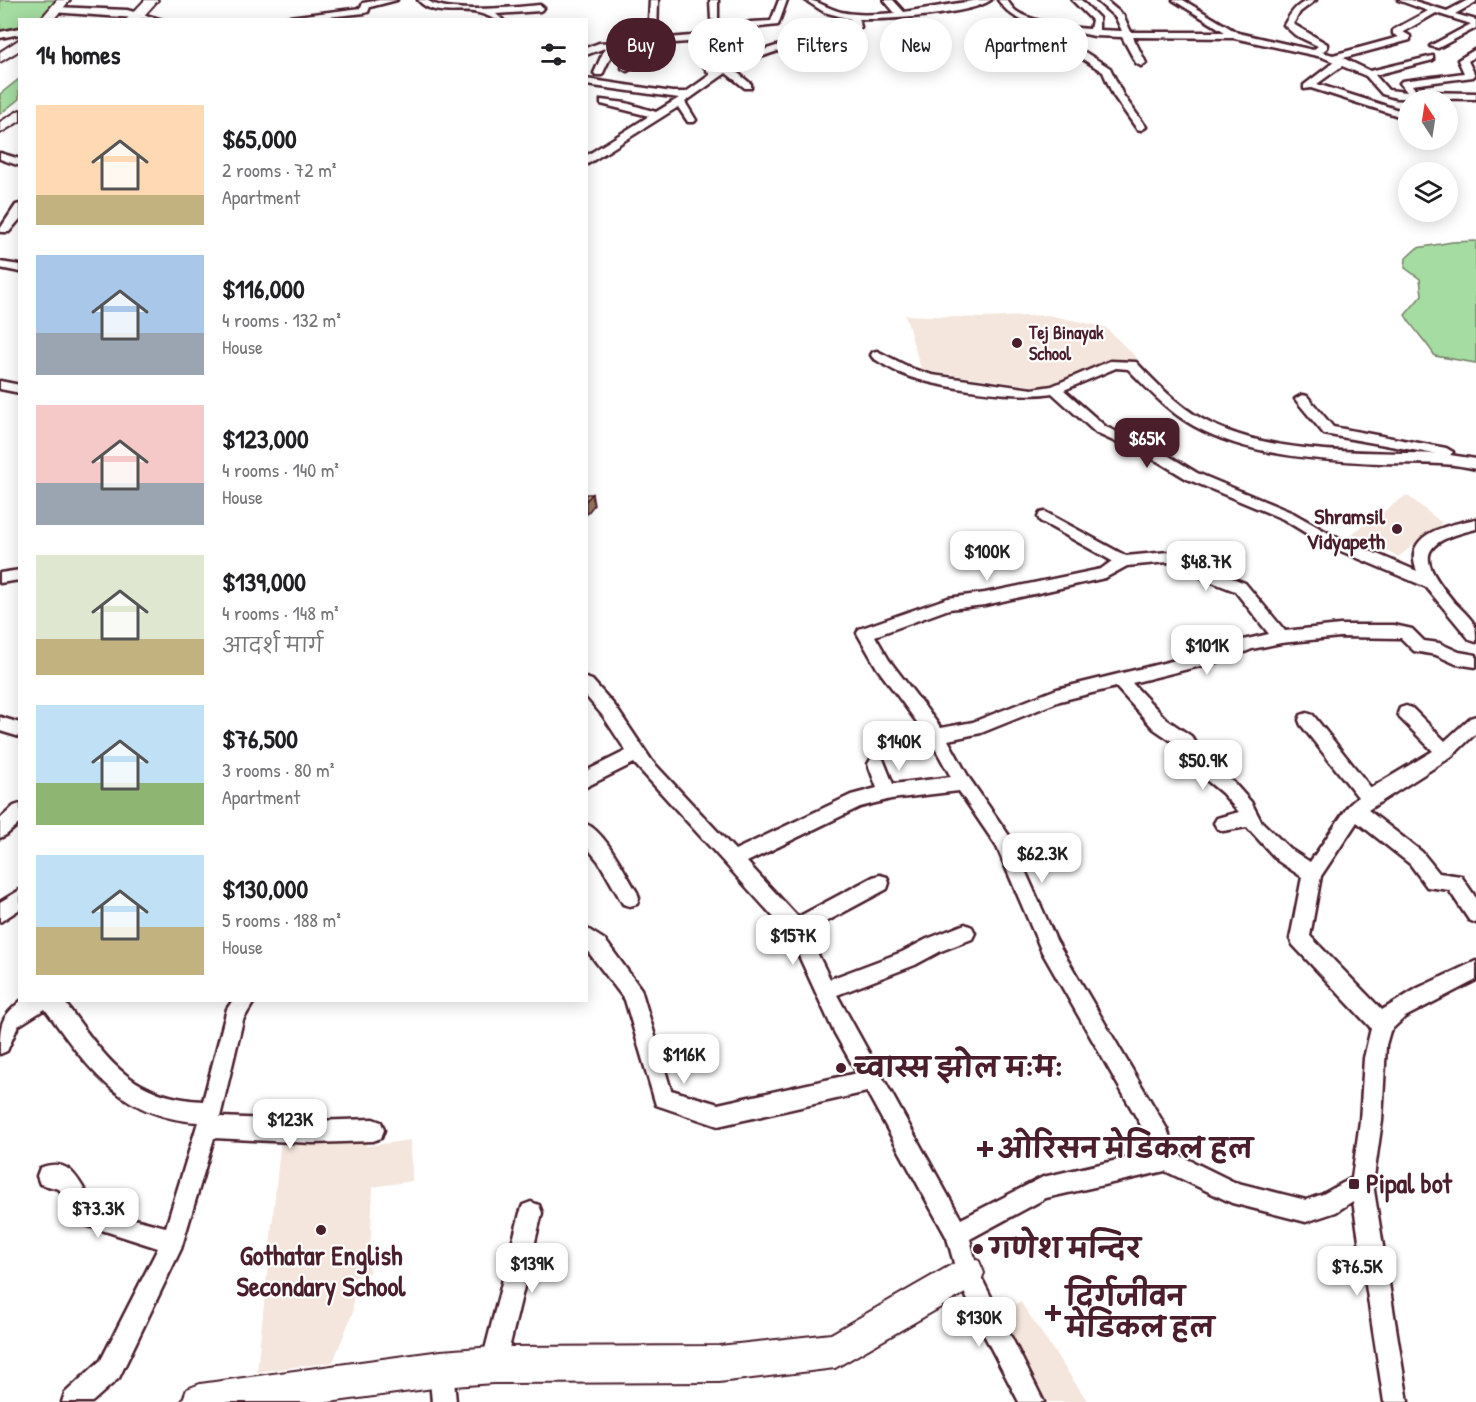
<!DOCTYPE html>
<html lang="en">
<head>
<meta charset="utf-8">
<style>
	:root { --surface:#fff; --page:#f2f2f2; --text:#202124; --muted:#757577; --accent:#4a1f2b }
	body { margin:0; font-family:"Patrick Hand","Playpen Sans Deva",sans-serif; background:var(--page); color:var(--text); height:100vh; display:flex; flex-direction:column; font-size:22px; white-space:nowrap }
	* { box-sizing:border-box; margin:0 }
	p { font-size:20px; color:var(--muted) }
	.icon { flex:none; width:33px; height:33px; fill:none; stroke:currentColor; stroke-width:2; stroke-linecap:round; stroke-linejoin:round }
	.map { position:relative; flex:1; overflow:hidden }
	.drawer { position:absolute; left:18px; top:18px; width:570px; height:984px; display:flex; flex-direction:column; background:var(--surface); border-radius:0px; box-shadow:0 3px 15px #0003 }
	.drawer>* { flex:none }
	.banner { position:absolute; left:606px; top:18px; width:570px; height:54px; display:flex; gap:12px }
	.needle { width:39px; rotate:348deg }
	.tools { position:absolute; left:1398px; top:90px; display:grid; gap:12px }
	.tools a { display:grid; place-items:center; width:60px; height:60px; border-radius:50%; background:var(--surface); box-shadow:0 3px 15px #0003; font-size:30px }
	.price { position:absolute; translate:-50% -51px; padding:0 14px; border-radius:12px; background:#fff; color:#222; font-size:20px; line-height:39px; filter:drop-shadow(0 2px 3px #0008) }
	.price::after { content:''; position:absolute; left:50%; top:36px; width:18px; height:14px; margin-left:-9px; background:inherit; clip-path:polygon(0 0,100% 0,50% 100%) }
	.price.active { background:var(--accent); color:#fff }
	ul { padding:0; list-style:none }
	li { display:flex; align-items:center; gap:18px; height:150px; padding:0 18px }
	li span { display:grid; place-items:center; flex:none; width:168px; height:120px; border-radius:0px; color:#555 }
	li>.icon { margin-inline-start:auto }
	span .icon { width:72px; height:72px; fill:#fffc; stroke-width:1 }
	li b { font-size:26px }
	h2 { display:flex; justify-content:space-between; align-items:center; height:72px; padding:0 18px; font-size:26px }
	.chip { padding:0 21px; border-radius:27px; background:var(--surface); box-shadow:0 3px 15px #0003; font-size:21px; line-height:54px }
	.chip.active { background:var(--accent); color:#fff }
	.map>svg:first-child { display:block }
	.built { fill:#f4e6dc }
	.green { fill:#a4dca1; stroke:#777e66; stroke-width:1.5 }
	.lines { fill:none; stroke-linecap:round; stroke-linejoin:round }
	.street-casing { stroke:#4a1f2b; stroke-width:5 }
	.secondary-casing { stroke:#4a1f2b; stroke-width:4 }
	.street { fill:#fff; fill-rule:evenodd }
	.secondary { fill:#fff; fill-rule:evenodd }
	.shaded-wall { fill:#987961; stroke:#4a1f2b; stroke-width:1.5 }
	.building { fill:#d9ad8b; stroke:#4a1f2b; stroke-width:1.5 }
	.poi-dot { fill:#4a1f2b; stroke:#fff; stroke-width:2 }
	.labels { text-anchor:middle; stroke-width:4.5; stroke-linejoin:round; paint-order:stroke }
	.far-poi-label { font-size:18px; font-weight:bold; fill:#4a1f2b; stroke:#fff; text-anchor:start }
	.poi-label { font-size:22px; font-weight:bold; fill:#4a1f2b; stroke:#fff; text-anchor:end }
	.near-poi-label { font-size:27px; font-weight:bold; fill:#4a1f2b; stroke:#fff; text-anchor:start }
</style>
</head>
<body>
<div class="map">
<svg width="1476" height="1402" viewBox="0 0 1476 1402">
	<rect width="100%" height="100%" fill="#fff"/>
	<filter id="ink" filterUnits="userSpaceOnUse"><feTurbulence type="fractalNoise" baseFrequency=".0167" numOctaves="2"/><feDisplacementMap in="SourceGraphic" scale="12" xChannelSelector="R" yChannelSelector="G"/><feConvolveMatrix kernelMatrix="1 2 1 2 8 2 1 2 1" color-interpolation-filters="sRGB"/></filter>
	<g filter="url(#ink)">
		<path class="built" d="M905,315L983,318L1048,315L1105,327L1138,359L1112,361L1048,388L935,372L921,369Z
			M1407,495L1442,523L1398,557L1351,534Z
			M367,1133L366,1146L411,1140L412,1181L373,1187L369,1273L353,1278V1312L333,1362L257,1372L281,1137Z
			M1020,1301L1088,1402H1043L996,1319Z"/>
		<path class="green" d="M0,0H57L38,19L20,20L19,30L0,34Z
			M19,79V99L0,114V94Z
			M1476,241V363L1435,356C1426,341 1413,329 1405,315L1422,295L1420,279L1405,268L1406,258L1417,248L1452,242Z"/>
		<g class="lines">
			<g class="street-casing">
				<path id="street" d="M379,0H397L370,7L368,12L365,13L299,20H265L361,8L363,3Z
					M418,0H427C445,15 516,7 540,5L544,8L540,11L496,14L503,20C495,20 493,18 485,15C463,6 436,20 418,0Z
					M650,0H658L657,39L691,36L751,22L771,21L779,0H787L778,25L751,28L696,40L716,71C761,46 804,39 852,26L850,19L824,12L805,0C818,0 828,9 841,12C859,16 877,14 895,13L884,0H893L904,12L978,0H991C969,15 887,20 859,19L861,27L857,31C814,41 773,49 733,69L751,84V88H745L726,73L685,102L696,120L694,122H688L678,107L586,165V156L592,152L649,116L601,104V100L626,103L656,112L679,98L586,85V79L672,92H686L710,75L688,42L635,46L632,68L627,71L622,68L626,47H615L602,75H596L594,73L605,48L586,55V48L599,43L648,40Z
					M710,0H718V21L711,19Z
					M998,0H1007C1009,3 1012,8 1016,11C1030,22 1073,28 1090,29L1092,20L1072,0H1081L1099,18V30L1122,31L1116,18L1096,0H1105L1123,15L1131,32H1225L1173,0H1183L1238,33L1313,50L1318,46L1295,35L1284,25C1292,11 1299,0 1316,0L1300,12L1293,24L1327,44V48L1322,52L1333,55L1399,37L1393,34V30L1428,11L1398,0H1411L1447,11L1468,0H1476V2L1455,14L1476,20V28L1438,48L1430,46L1471,24L1436,13L1403,32L1410,36V40L1343,58L1370,71L1433,56V60L1375,75L1388,90L1407,92L1400,83L1402,81L1464,73L1458,60L1476,49V56L1468,61L1475,75L1473,77L1412,85L1417,92L1476,93V99L1396,98L1382,94L1366,76L1342,66L1317,84L1408,113V119L1311,88L1304,89V85L1334,62L1322,57L1234,38L1133,37L1146,63L1141,66L1136,63L1122,37L1094,36L1052,27L1050,30L1110,68L1123,95L1146,127L1141,130L1137,129L1113,95L1103,72L1042,33L1041,31L1044,26C1022,21 1012,19 998,0Z
					M55,7L127,10L163,20L52,12V8Z
					M20,28V34L0,38V32Z
					M0,153L20,159V166L0,159Z
					M20,204V219L9,232H1L0,229L16,205Z
					M0,262L20,265V272L0,268Z
					M877,351L913,369L932,375L1032,389L1052,386L1110,361L1136,362C1156,383 1177,405 1202,419C1268,456 1361,451 1435,454L1324,434L1295,399L1302,395L1307,396L1333,427L1446,448L1453,452L1450,455L1476,459V469C1445,461 1412,464 1380,463C1319,460 1248,456 1194,426C1168,412 1148,389 1128,369L1116,368L1064,390L1106,427L1169,456L1197,473L1293,513L1332,535L1417,571C1401,533 1449,525 1476,519V529C1416,543 1418,559 1455,603C1461,609 1469,616 1474,624C1476,628 1476,636 1476,642L1470,640L1426,587L1322,543L1283,519L1187,479L1159,462L1096,433L1052,393C1019,399 938,388 905,375C894,371 883,364 873,358L871,355L873,352Z
					M0,381L20,385V393L0,389Z
					M1045,512L1126,556L1168,552L1195,556L1214,571L1245,583L1285,631L1340,625H1394L1412,629L1424,641L1439,643L1459,652L1476,655V667L1456,664L1436,655L1414,651L1401,638L1340,637L1281,643L1252,649L1228,659L1132,683L1166,719L1191,736L1211,764L1234,783L1251,802L1261,821L1290,849L1310,862L1349,805L1358,797L1301,725L1299,720L1301,715L1307,713L1313,715L1371,788L1433,751L1400,718L1398,713L1400,708L1406,706L1412,708L1445,741L1470,718L1476,716V733L1451,757L1368,810L1422,852L1439,873L1461,876L1476,898V923L1469,920L1449,890L1427,887L1410,864L1357,822L1321,876L1310,936L1382,1010L1418,988L1476,961V980L1405,1017L1390,1031L1386,1045L1382,1121L1373,1184L1408,1402H1384L1353,1201L1336,1212L1306,1222L1232,1203L1165,1171L1046,1198L970,1239L978,1271L1044,1402H1019L981,1329L959,1281L947,1238L867,1092L718,1126L656,1105L625,1000L586,949V928L605,940L641,989L671,1090L718,1104L857,1073L833,1030L789,934L634,763L586,787V771L626,751L603,716L586,696V678L592,680L615,706L652,761L735,850L851,795L877,788L868,764L871,759L877,757L883,759L893,784L951,777L931,741L877,668L857,633L859,629L948,598L985,593L1101,569L1112,561L1040,521L1038,517L1040,513ZM1168,562L1186,565L1204,579L1235,591L1269,634L1243,640L1225,648L1057,689L973,722L941,728L889,660L875,636L949,609L985,605L1105,578L1127,566ZM1116,687L1154,729L1179,746L1199,774L1222,793L1239,812L1217,818L1214,823L1217,828L1223,831L1247,827L1278,861L1302,877L1290,939L1293,945L1371,1028L1364,1058L1360,1121L1352,1178L1323,1194L1306,1200L1234,1182L1175,1153L1167,1129L1056,940L1010,837L969,778L948,740L981,733L1060,701ZM959,791L997,847L1042,952L1150,1141L1153,1152L1043,1177L961,1219L837,995L915,965L941,951L972,939L975,933L972,927L965,924L927,939L902,952L830,979L807,932L887,889L889,883L887,877L880,875L873,877L798,917L747,862L860,807L891,799Z
					M20,570V580L0,583V573Z
					M0,717L20,723V737L0,731Z
					M20,804V823L6,835L0,838V819L14,806Z
					M586,824C605,831 626,875 637,892L639,898L637,904L630,906L623,904L599,862L586,846Z
					M20,890V909L0,922V902Z
					M22,1000H63C105,1056 127,1097 203,1101L227,1009L233,1000H255L243,1020L220,1117L313,1121L373,1119L381,1122L384,1130L381,1138L373,1141L313,1143L214,1138L181,1249L119,1378L92,1402H62L65,1393L101,1360L158,1248L83,1224L59,1189L40,1184L37,1176L40,1168C78,1153 80,1196 99,1207C111,1214 150,1223 166,1227L198,1122C119,1117 87,1066 45,1009L18,1026L7,1051L0,1054C0,1023 0,1018 22,1000Z
					M531,1202L539,1205L542,1213L505,1365L502,1374L493,1377L484,1374L481,1365L520,1213L523,1205Z
					M441,1357L450,1360L453,1369L456,1402H432L429,1369L432,1360Z"/>
			</g>
			<g class="secondary-casing">
				<path id="secondary" d="M57,0H70L53,20H40Z
					M145,0H158L140,20H126Z
					M20,39V50L0,62V52Z
					M20,110V121L0,133V122Z
					M967,1256L979,1261L984,1273L979,1285L835,1368L719,1382L493,1383L441,1387L329,1402H182L187,1389L200,1384L441,1351L493,1347L719,1346L831,1334Z"/>
			</g>
			<use href="#street" class="street"/>
			<use href="#secondary" class="secondary"/>
		</g>
		<path class="shaded-wall" d="M592,494L594,505L586,515V501Z"/>
		<path class="building" d="M586,494H592L586,501Z"/>
	</g>
	<g class="poi-dot">
		<circle cx="1017" cy="343" r="6"/>
		<circle cx="1397" cy="529" r="6"/>
		<circle cx="841" cy="1068" r="6"/>
		<path d="M982 1140h6v6h6v6h-6v6h-6v-6h-6v-6h6z"/>
		<rect x="1348" y="1178" width="12" height="12" rx="3"/>
		<circle cx="321" cy="1230" r="6"/>
		<circle cx="978" cy="1249" r="6"/>
		<path d="M1050 1304h6v6h6v6h-6v6h-6v-6h-6v-6h6z"/>
	</g>
	<g class="labels">
		<g class="far-poi-label">
			<text x="1029" y="339">Tej Binayak<tspan x="1029" dy="21">School</tspan></text>
		</g>
		<g class="poi-label">
			<text x="1385" y="524">Shramsil<tspan x="1385" dy="25">Vidyapeth</tspan></text>
		</g>
		<g class="near-poi-label">
			<text x="853" y="1077">च्वास्स झोल मःमः</text>
			<text x="998" y="1158">ओरिसन मेडिकल हल</text>
			<text x="1366" y="1193">Pipal bot</text>
			<text x="990" y="1258">गणेश मन्दिर</text>
			<text x="321" y="1265" text-anchor="middle">Gothatar English<tspan x="321" dy="31">Secondary School</tspan></text>
			<text x="1066" y="1306">दिर्गजीवन<tspan x="1066" dy="31">मेडिकल हल</tspan></text>
		</g>
	</g>
</svg>
<div class="tools">
<a><svg class="needle" viewBox="-14 -14 28 28"><path d="M0-13l5 13h-10z" fill="#e53935"/><path d="M0 13l5-13h-10z" fill="#757577"/></svg></a>
<a><svg class="icon" aria-label="layers" viewBox="0 0 24 24"><path d="M12 4l9 5-9 5-9-5zM3 14l9 5 9-5"/></svg></a>
</div>
<b class="price active" style="left:1147px;top:469px">$65K</b>
<b class="price" style="left:987px;top:582px">$100K</b>
<b class="price" style="left:1206px;top:592px">$48.7K</b>
<b class="price" style="left:1207px;top:676px">$101K</b>
<b class="price" style="left:899px;top:772px">$140K</b>
<b class="price" style="left:1203px;top:791px">$50.9K</b>
<b class="price" style="left:1042px;top:884px">$62.3K</b>
<b class="price" style="left:793px;top:966px">$157K</b>
<b class="price" style="left:684px;top:1085px">$116K</b>
<b class="price" style="left:290px;top:1150px">$123K</b>
<b class="price" style="left:98px;top:1239px">$73.3K</b>
<b class="price" style="left:532px;top:1294px">$139K</b>
<b class="price" style="left:1357px;top:1297px">$76.5K</b>
<b class="price" style="left:979px;top:1348px">$130K</b>
<div class="banner">
<a class="chip active">Buy</a>
<a class="chip">Rent</a>
<a class="chip">Filters</a>
<a class="chip">New</a>
<a class="chip">Apartment</a>
</div>
<section class="drawer">
<h2>14 homes<svg class="icon" aria-label="filters" viewBox="0 0 24 24"><path d="M4 7h16M4 17h16"/><circle cx="9" cy="7" r="2"/><circle cx="15" cy="17" r="2"/></svg></h2>
<ul>
<li><span style="background:linear-gradient(#ffd9b3 75%,#c2b280 0)"><svg class="icon" aria-label="home" viewBox="0 0 24 24"><path d="M3 11l9-7 9 7M6 9v11h12V9"/></svg></span><div><b>$65,000</b><p>2 rooms · 72 m²</p><p>Apartment</p></div></li>
<li><span style="background:linear-gradient(#a9c7e8 65%,#9aa5b1 0)"><svg class="icon" aria-label="home" viewBox="0 0 24 24"><path d="M3 11l9-7 9 7M6 9v11h12V9"/></svg></span><div><b>$116,000</b><p>4 rooms · 132 m²</p><p>House</p></div></li>
<li><span style="background:linear-gradient(#f6c9c9 65%,#9aa5b1 0)"><svg class="icon" aria-label="home" viewBox="0 0 24 24"><path d="M3 11l9-7 9 7M6 9v11h12V9"/></svg></span><div><b>$123,000</b><p>4 rooms · 140 m²</p><p>House</p></div></li>
<li><span style="background:linear-gradient(#dfe7d0 70%,#c2b280 0)"><svg class="icon" aria-label="home" viewBox="0 0 24 24"><path d="M3 11l9-7 9 7M6 9v11h12V9"/></svg></span><div><b>$139,000</b><p>4 rooms · 148 m²</p><p>आदर्श मार्ग</p></div></li>
<li><span style="background:linear-gradient(#bfe0f5 65%,#8fb573 0)"><svg class="icon" aria-label="home" viewBox="0 0 24 24"><path d="M3 11l9-7 9 7M6 9v11h12V9"/></svg></span><div><b>$76,500</b><p>3 rooms · 80 m²</p><p>Apartment</p></div></li>
<li><span style="background:linear-gradient(#bfe0f5 60%,#c2b280 0)"><svg class="icon" aria-label="home" viewBox="0 0 24 24"><path d="M3 11l9-7 9 7M6 9v11h12V9"/></svg></span><div><b>$130,000</b><p>5 rooms · 188 m²</p><p>House</p></div></li>
</ul>
</section>
</div>
</body>
</html>
